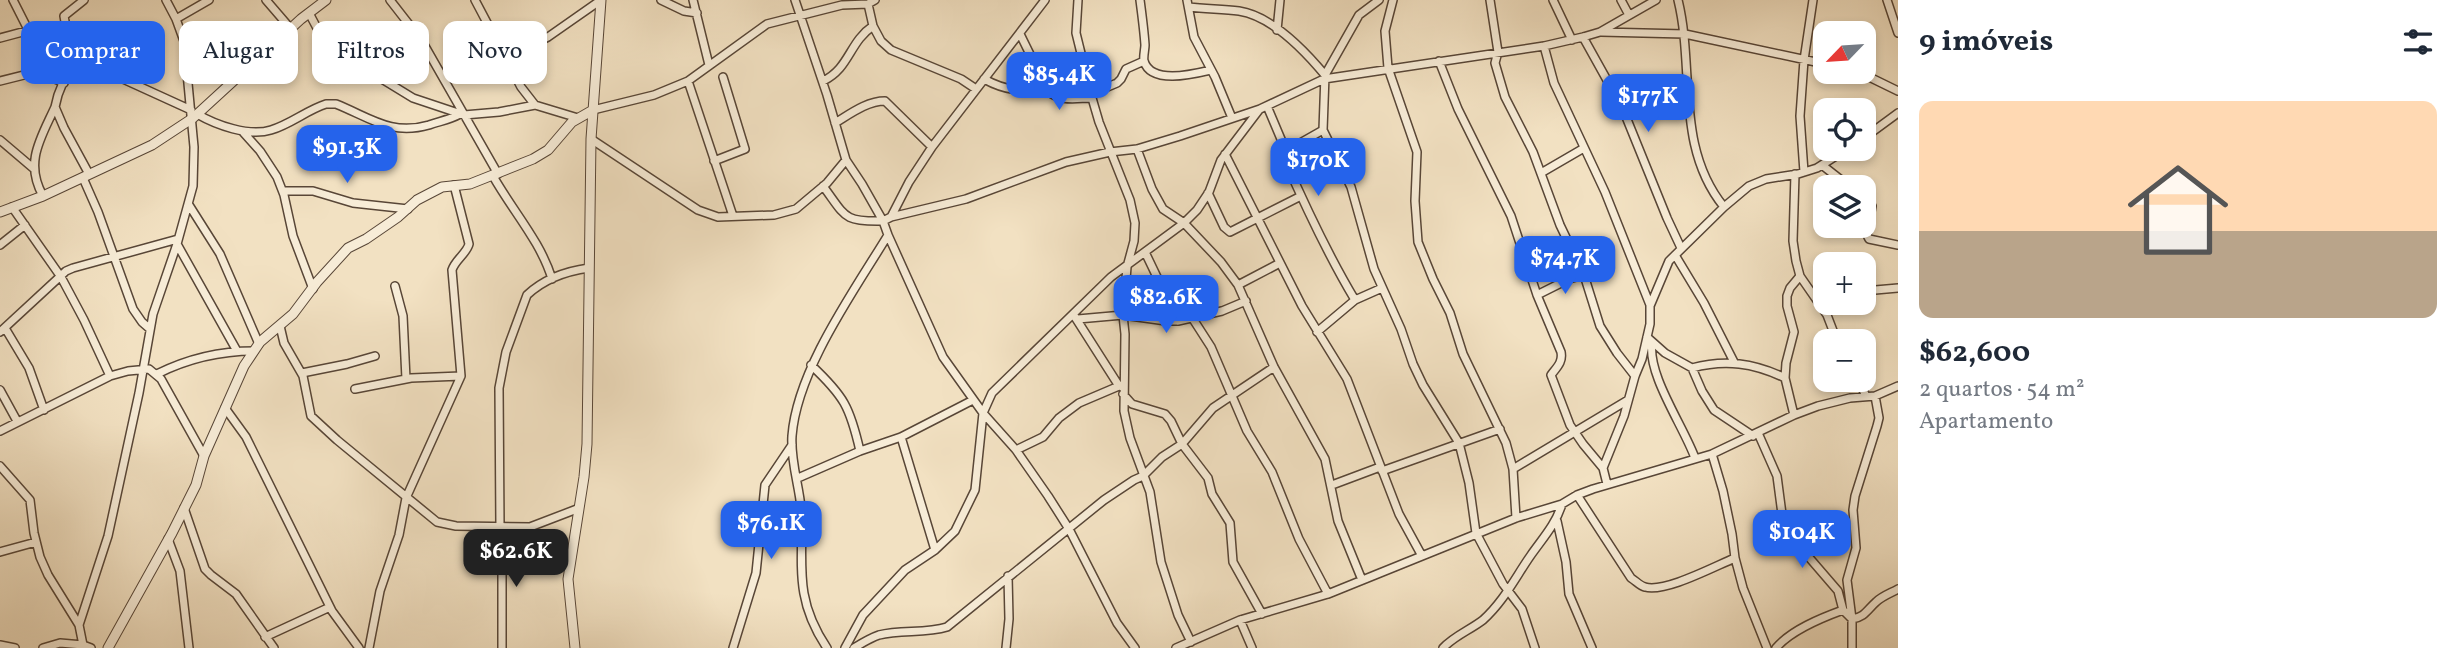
<!DOCTYPE html>
<html lang="pt">
<head>
<meta charset="utf-8">
<style>
	:root { --surface:#fff; --page:#f2f2f3; --text:#1f2937; --muted:#747a83; --accent:#2563eb }
	body { margin:0; font-family:Vollkorn,serif; background:var(--page); color:var(--text); height:100vh; display:flex; flex-direction:column; font-size:26px; white-space:nowrap }
	* { box-sizing:border-box; margin:0 }
	p { font-size:23px; color:var(--muted) }
	.icon { flex:none; width:38px; height:38px; fill:none; stroke:currentColor; stroke-width:2; stroke-linecap:round; stroke-linejoin:round }
	.map { position:relative; flex:1; overflow:hidden }
	.details { display:flex; flex-direction:column; background:var(--surface); width:560px }
	.details>* { flex:none }
	.banner { position:absolute; left:21px; top:21px; width:665px; height:63px; display:flex; gap:14px }
	.needle { width:46px; rotate:245deg }
	.tools { position:absolute; left:1813px; top:21px; display:grid; gap:14px }
	.tools a { display:grid; place-items:center; width:63px; height:63px; border-radius:14px; background:var(--surface); box-shadow:0 4px 10px #0003; font-size:35px }
	.price { position:absolute; translate:-50% -60px; padding:0 16px; border-radius:14px; background:var(--accent); color:#fff; font-size:23px; line-height:46px; filter:drop-shadow(0 2px 4px #0008) }
	.price::after { content:''; position:absolute; left:50%; top:42px; width:21px; height:16px; margin-left:-10px; background:inherit; clip-path:polygon(0 0,100% 0,50% 100%) }
	.price.on { background:#222; color:#fff }
	ul { padding:0; list-style:none }
	li { display:grid; align-content:center; gap:14px; height:371px; padding:0 21px }
	li span { display:grid; place-items:center; height:217px; border-radius:14px; color:#555 }
	li>.icon { margin-inline-start:auto }
	span .icon { width:126px; height:126px; fill:#fffc; stroke-width:1 }
	li b { font-size:30px }
	h2 { display:flex; justify-content:space-between; align-items:center; height:84px; padding:0 21px; font-size:30px }
	.chip { padding:0 24px; border-radius:14px; background:var(--surface); box-shadow:0 4px 10px #0003; font-size:24px; line-height:63px }
	.chip.on { background:var(--accent); color:#fff }
	main { display:flex; flex:1; min-height:0 }
	.map>svg:first-child { display:block }
	.lines { fill:none; stroke-linecap:round; stroke-linejoin:round }
	.minor-casing { stroke:#584637; stroke-width:10 }
	.tertiary-casing { stroke:#584637; stroke-width:11 }
	.minor { stroke:#f7ecd7; stroke-width:7 }
	.tertiary { stroke:#f7ecd7; stroke-width:9 }
</style>
</head>
<body>
<main>
<div class="map">
<svg width="1898" height="648" viewBox="0 0 1898 648">
	<rect width="100%" height="100%" fill="#f2e1c2"/>
	<filter id="stains"><feTurbulence type="fractalNoise" baseFrequency=".00286" numOctaves="4"/><feColorMatrix values="0 0 0 0 .2 0 0 0 0 .09 0 0 0 0 .02 0 0 0 .5 -.17"/></filter>
	<radialGradient id="worn" r=".72"><stop offset=".6" stop-color="#630" stop-opacity="0"/><stop offset="1" stop-color="#630" stop-opacity=".3"/></radialGradient>
	<g class="lines">
		<g class="minor-casing">
			<path id="minor" d="M13,0L48,69L57,80L64,83
				M84,0L64,16L72,60L58,95L55,107L64,128L89,174
				M266,0L291,29
				M390,0L422,41L498,174
				M475,0L521,87L535,105
				M661,0L684,11L697,13
				M693,0L709,65
				M795,0L827,95L846,160L862,184L883,221
				M1078,0L1076,33L1092,98L1099,122L1130,200L1135,223L1134,241L1127,267L1123,315L1125,334L1124,411L1130,438L1150,492L1161,562L1178,615L1191,642
				M1140,0C1142,15 1144,30 1145,45C1145,49 1143,57 1144,61C1151,85 1194,74 1211,70
				M1187,0L1194,37L1215,77L1232,118
				M1379,0L1359,15L1325,75L1323,130L1351,187L1374,269L1401,329L1413,364L1423,385L1459,443L1469,483L1476,533L1503,584L1522,609L1535,648
				M1393,0L1385,31L1388,68L1417,152L1415,201L1418,242L1433,279L1450,313L1463,354L1506,443L1513,469L1516,518
				M1490,0L1498,52L1495,63L1505,97L1533,152L1560,225L1584,275L1600,326L1617,353L1635,376
				M1553,0L1572,40
				M1621,0L1629,15
				M1678,0C1695,69 1675,147 1724,207
				M1887,0L1898,33
				M868,4L873,26L881,41L891,50L961,79L976,89
				M1189,7C1206,9 1222,9 1239,11C1272,16 1305,51 1325,75
				M309,13L317,28L346,57L413,98L464,115L499,112L535,105L578,118
				M176,19L209,0
				M1277,30L1280,0
				M1601,32L1685,34L1825,64
				M1020,34L1048,91C1059,102 1077,98 1092,98
				M1583,37L1622,107L1667,218L1681,248
				M0,38L30,30
				M1544,46L1554,83L1605,192L1650,305
				M517,53L548,37L601,0
				M1439,61L1458,109L1511,216L1537,295L1561,352C1563,362 1557,367 1551,375L1570,425L1583,444L1603,468L1607,484
				M1859,72L1898,91
				M123,79L191,110
				M984,79C1006,91 1022,92 1046,88
				M0,81L48,69
				M688,81L733,216
				M823,81C850,68 849,42 873,26
				M1091,94L1117,83L1121,79L1126,69L1144,61
				M1267,106L1286,151L1285,160C1306,208 1328,255 1355,300
				M593,110L654,95L688,81L767,24L842,5L868,4L875,0
				M197,114C216,125 249,137 271,130C291,124 307,110 326,104H336C371,118 391,136 429,125C440,121 449,120 460,114
				M835,123C850,114 867,101 885,101L932,147
				M242,131L260,151L277,177L284,195L293,236L313,289
				M1864,138L1898,113
				M591,139L698,210L718,217L774,215L796,209L827,183L846,160
				M0,140L33,168
				M1137,149L1152,189L1163,209L1184,223L1221,262L1238,285L1274,367L1325,459L1338,521L1362,580
				M1286,151L1323,130
				M1225,154L1302,306L1347,379L1399,514L1422,556
				M714,161L745,149L723,77
				M1822,165L1850,187
				M1804,172L1800,116L1804,60L1813,0
				M1541,173L1584,148
				M1795,174L1793,241L1796,261L1800,276L1827,315L1837,341
				M493,176C512,210 541,242 552,279
				M83,178L98,212L133,309L142,322L150,329
				M823,186C846,217 843,222 883,221
				M283,191H313L353,203L408,209
				M1208,193L1224,227L1230,232L1301,196
				M43,196C24,162 41,138 55,107
				M1864,199L1872,206L1867,235L1869,239L1898,245
				M189,205L220,254L259,344
				M12,207L61,277L84,320L110,376
				M891,217L966,199L1066,162L1110,152L1137,149L1180,136L1260,109L1324,79L1544,46L1583,37L1600,32L1656,0
				M888,235L943,357L983,413L1016,450L1048,496L1069,529L1117,623L1135,648
				M177,244L237,351
				M0,245L25,225
				M1145,252L1178,321
				M1675,255L1704,303L1734,362
				M1238,285L1280,263
				M395,286L403,316L406,379
				M1864,291L1898,288
				M1537,295L1569,279L1584,275
				M1075,317L1119,386L1122,387
				M1078,319L1123,315L1166,321H1178L1222,311L1246,301
				M1193,319L1211,347L1247,431L1272,472L1299,539L1328,594
				M280,326L284,343L303,376L311,416L337,440L437,522L456,526L530,527L577,509
				M5,328L29,368L44,410
				M0,332L66,271L73,268L178,239
				M1317,332L1355,300L1382,288
				M1647,337L1665,353L1692,368L1702,391L1714,410L1753,436
				M1652,342C1647,375 1683,425 1695,458
				M811,365C844,396 850,407 860,451
				M1692,368C1725,359 1754,363 1785,378
				M302,373L347,364L375,356
				M157,374C189,358 219,351 254,351
				M1858,380L1866,396
				M355,389L411,378L461,376
				M0,390L17,421
				M1123,394L1132,404L1165,414L1171,421L1182,444L1208,478L1212,494L1230,523L1233,562L1262,614
				M225,408L246,437L332,611L359,648
				M1794,415L1785,378L1786,363L1794,332L1787,306V296L1790,288L1800,276
				M0,431L110,376L128,371L149,369L161,379L204,456
				M1758,433L1777,476L1782,514L1788,533L1838,591L1843,610L1852,619C1865,617 1867,610 1876,602C1882,596 1891,593 1898,589
				M901,437L935,550
				M1016,450L1043,437L1059,418L1079,403L1119,386
				M1712,454L1723,491L1732,534L1735,558L1743,588L1767,648
				M0,466L30,500L34,533L40,557L48,575L79,625
				M1603,468L1624,416L1635,376L1642,359L1650,324V306L1669,261L1724,207L1749,186L1766,179L1798,174L1817,168L1847,149
				M1513,469L1628,400
				M1382,471L1500,429
				M798,478L860,451L901,437L973,400
				M1332,485L1380,467
				M1577,495L1631,578C1636,581 1640,586 1645,587C1665,593 1715,566 1735,558
				M184,508L205,569L211,575L236,594L274,648
				M1557,521L1566,562L1569,594L1592,648
				M168,539L180,571L189,648
				M0,552L36,542
				M1240,620L1252,648
				M265,637L330,607
				M0,645L15,648
				M43,648L60,643L83,645
				M91,648L83,645L79,625L108,536L139,393L153,314L177,244L193,186L194,147L184,41L176,19L166,0
				M369,648L380,591L399,535L406,498L461,376L452,270C455,260 467,253 469,244L454,185
				M502,648V572L494,548L500,527L499,388L506,352L527,295C544,279 567,271 589,268
				M733,648L756,573L765,485L792,445
				M827,648C798,605 801,575 802,525C803,495 790,466 792,436C797,370 854,291 888,235L883,221L891,217L909,182L932,147L1045,0
				M845,648L863,615L905,570L935,550L955,531L975,490L983,413L992,393L1111,277L1184,223L1197,210L1209,192L1221,160L1259,110
				M854,648C862,643 870,638 879,635C901,629 925,634 947,627L1104,500L1134,480L1143,476L1162,457L1182,444L1213,408L1274,367
				M1006,648L1009,619L1008,576
				M1176,648L1240,620L1328,594L1516,518L1562,504L1577,495L1593,489L1712,454L1794,415L1818,406L1850,398L1875,396L1898,386
				M1443,648C1454,636 1470,630 1483,620C1504,601 1515,578 1531,555C1543,538 1556,524 1562,504
				M1776,648C1791,630 1821,618 1843,610
				M1852,648V619L1847,580L1856,548L1853,510L1855,496L1877,426L1879,418L1875,396"/>
		</g>
		<g class="tertiary-casing">
			<path id="tertiary" d="M0,212L43,196L152,145L193,118L301,19L326,0
				M108,648L172,533L196,485L204,456L244,366L260,342L293,314L317,282L348,248L366,239L398,217L417,200L442,187L470,184L533,159L548,150L572,122L593,110
				M575,648L568,579L584,477L587,444L591,139L601,0"/>
		</g>
		<use href="#minor" class="minor"/>
		<use href="#tertiary" class="tertiary"/>
	</g>
	<rect width="100%" height="100%" filter="url(#stains)"/>
	<rect width="100%" height="100%" fill="url(#worn)"/>
</svg>
<div class="tools">
<a><svg class="needle" viewBox="-14 -14 28 28"><path d="M0-13l5 13h-10z" fill="#e53935"/><path d="M0 13l5-13h-10z" fill="#747a83"/></svg></a>
<a><svg class="icon" aria-label="locate" viewBox="0 0 24 24"><circle cx="12" cy="12" r="6"/><path d="M12 2v4M12 18v4M2 12h4M18 12h4"/></svg></a>
<a><svg class="icon" aria-label="layers" viewBox="0 0 24 24"><path d="M12 4l9 5-9 5-9-5zM3 14l9 5 9-5"/></svg></a>
<a>+</a>
<a>−</a>
</div>
<b class="price" style="left:1059px;top:112px">$85.4K</b>
<b class="price" style="left:1648px;top:134px">$177K</b>
<b class="price" style="left:347px;top:185px">$91.3K</b>
<b class="price" style="left:1318px;top:198px">$170K</b>
<b class="price" style="left:1565px;top:296px">$74.7K</b>
<b class="price" style="left:1166px;top:335px">$82.6K</b>
<b class="price" style="left:771px;top:561px">$76.1K</b>
<b class="price" style="left:1802px;top:570px">$104K</b>
<b class="price on" style="left:516px;top:589px">$62.6K</b>
<div class="banner">
<a class="chip on">Comprar</a>
<a class="chip">Alugar</a>
<a class="chip">Filtros</a>
<a class="chip">Novo</a>
</div>
</div>
<section class="details">
<h2>9 imóveis<svg class="icon" aria-label="filters" viewBox="0 0 24 24"><path d="M4 7h16M4 17h16"/><circle cx="9" cy="7" r="2"/><circle cx="15" cy="17" r="2"/></svg></h2>
<ul>
<li><span style="background:linear-gradient(#ffd9b3 60%,#b9a48a 0)"><svg class="icon" aria-label="home" viewBox="0 0 24 24"><path d="M3 11l9-7 9 7M6 9v11h12V9"/></svg></span><div><b>$62,600</b><p>2 quartos · 54 m²</p><p>Apartamento</p></div></li>
</ul>
</section>
</main>
</body>
</html>
